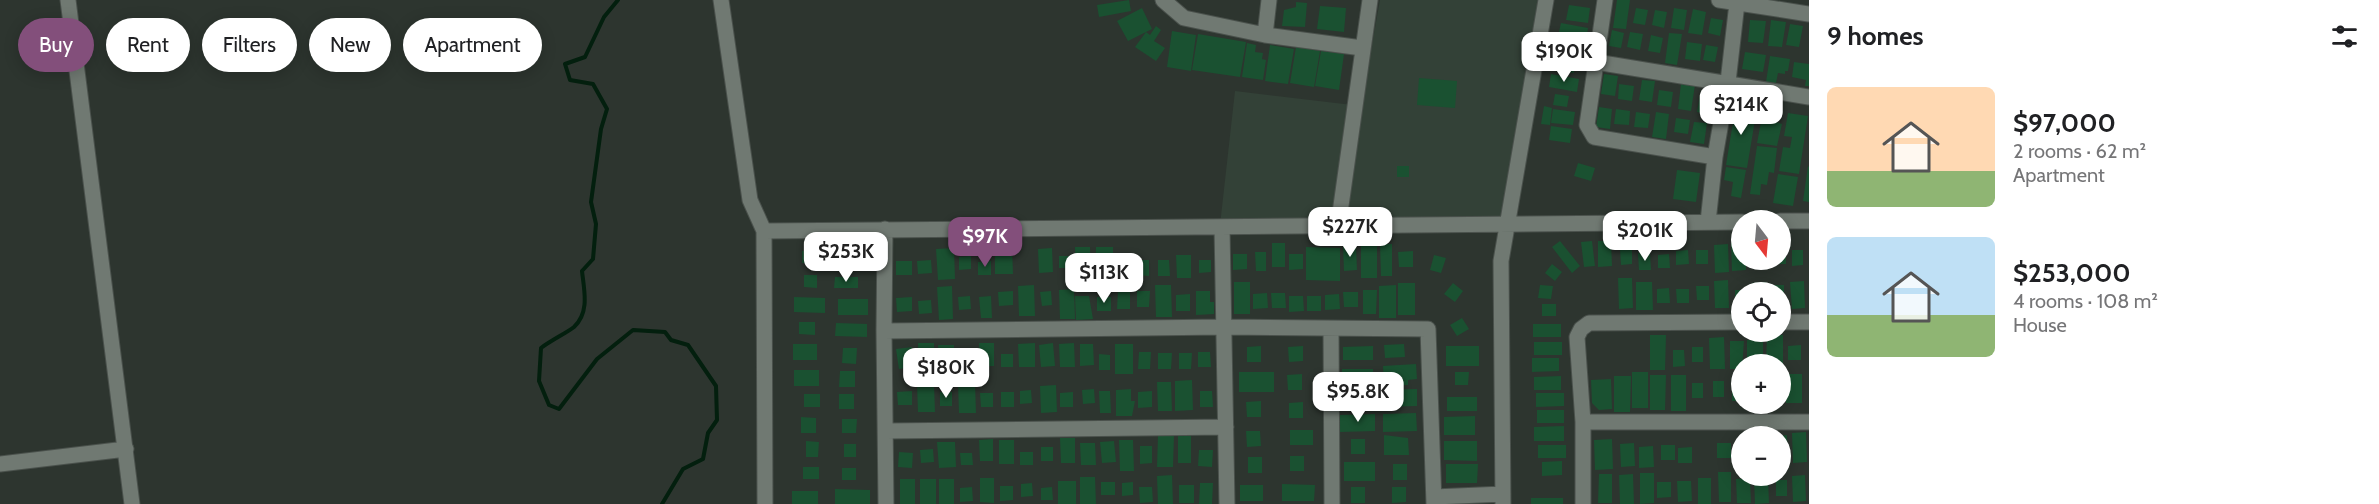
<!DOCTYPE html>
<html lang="en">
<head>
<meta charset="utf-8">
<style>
	:root { --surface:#fff; --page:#f2f2f2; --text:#202124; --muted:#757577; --accent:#834f7b }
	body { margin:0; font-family:Cabin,sans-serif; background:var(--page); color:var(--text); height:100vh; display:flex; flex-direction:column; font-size:22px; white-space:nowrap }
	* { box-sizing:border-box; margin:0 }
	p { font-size:20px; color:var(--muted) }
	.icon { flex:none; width:33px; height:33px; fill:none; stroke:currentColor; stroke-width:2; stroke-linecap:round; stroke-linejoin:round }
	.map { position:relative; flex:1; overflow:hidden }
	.details { display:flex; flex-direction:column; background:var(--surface); width:570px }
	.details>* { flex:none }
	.banner { position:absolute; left:18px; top:18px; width:570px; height:54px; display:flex; gap:12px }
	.needle { width:39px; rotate:164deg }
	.tools { position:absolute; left:1731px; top:210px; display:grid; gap:12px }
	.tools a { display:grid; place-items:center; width:60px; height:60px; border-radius:50%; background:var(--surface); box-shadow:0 3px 15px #0003; font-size:30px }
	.price { position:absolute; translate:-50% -51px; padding:0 14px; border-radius:12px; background:#fff; color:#222; font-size:20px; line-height:39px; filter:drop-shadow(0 2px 3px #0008) }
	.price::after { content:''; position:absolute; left:50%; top:36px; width:18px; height:14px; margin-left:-9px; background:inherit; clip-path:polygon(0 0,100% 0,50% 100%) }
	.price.active { background:var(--accent); color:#fff }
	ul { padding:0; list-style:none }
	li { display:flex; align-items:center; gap:18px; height:150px; padding:0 18px }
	li span { display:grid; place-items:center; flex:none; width:168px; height:120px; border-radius:9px; color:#555 }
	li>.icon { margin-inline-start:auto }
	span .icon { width:72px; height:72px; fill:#fffc; stroke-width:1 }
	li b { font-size:26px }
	h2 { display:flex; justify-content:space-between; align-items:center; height:72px; padding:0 18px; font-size:26px }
	.tag { padding:0 21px; border-radius:27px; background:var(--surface); box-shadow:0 3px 15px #0003; font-size:21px; line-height:54px }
	.tag.active { background:var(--accent); color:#fff }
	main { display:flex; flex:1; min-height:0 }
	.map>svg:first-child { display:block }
	.built { fill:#334137 }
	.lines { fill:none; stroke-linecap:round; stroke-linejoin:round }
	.stream { stroke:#031f0e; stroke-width:4 }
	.building { fill:#1a5131 }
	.minor-casing { stroke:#4a514c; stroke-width:17 }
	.minor { stroke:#707972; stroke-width:15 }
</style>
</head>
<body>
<main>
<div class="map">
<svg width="1809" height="504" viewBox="0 0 1809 504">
	<rect width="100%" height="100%" fill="#2d352f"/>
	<path class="built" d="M1380,0H1540L1505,220L1220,225L1235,91L1361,106Z"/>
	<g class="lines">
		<path class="stream" d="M618,0L604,17L585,57L565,64L570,80L593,84L607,109L601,129L591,202L596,224L593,259L582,271C584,290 590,312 574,327C568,332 550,341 541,348L539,381L549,405L559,409L597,359L633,330L665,332L671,340L688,345L716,386L717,420L708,433L703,459L683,469L662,504"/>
	</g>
	<path class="building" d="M1129,0L1131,11L1099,17L1097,5Z
		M1617,0H1630L1626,29L1613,28Z
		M1296,2L1307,3L1305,27L1282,26L1284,10L1296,7Z
		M1569,5L1590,8L1588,23L1566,20Z
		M1320,6L1346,8L1344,32L1317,29Z
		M1142,8L1152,29L1128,41L1117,21Z
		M1636,8L1648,10L1645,25L1633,23Z
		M1674,8L1687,10L1684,30L1671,28Z
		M1693,9L1706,12L1702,35L1688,33Z
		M1655,10L1667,12L1664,28L1652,25Z
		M1711,18L1723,20L1720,36L1708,33Z
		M1750,20L1766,21L1763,43L1748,42Z
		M1771,20L1786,22L1782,47L1768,46Z
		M1561,23L1588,28L1586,41L1558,36Z
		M1790,24L1803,26L1799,47L1786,45Z
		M1156,26L1161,30L1154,41L1165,48L1156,61L1135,47L1146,32L1150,35Z
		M1612,30L1624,33L1621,48L1609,46Z
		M1172,31L1196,35L1191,71L1167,67Z
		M1630,32L1643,34L1640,50L1627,47Z
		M1669,33L1682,34L1677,65L1665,63Z
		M1198,34L1246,42L1240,77L1192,70Z
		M1651,35L1663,38L1660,53L1648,51Z
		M1556,40L1584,45L1582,58L1554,53Z
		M1687,42L1702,44L1700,61L1685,59Z
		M1247,43L1256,45L1255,52L1263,53L1262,59L1266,60L1263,80L1242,77Z
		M1270,45L1294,49L1288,84L1265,81Z
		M1706,45L1718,47L1715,62L1703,60Z
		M1296,47L1320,51L1314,87L1290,83Z
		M1321,51L1344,54L1339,90L1315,86Z
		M1745,52L1766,55L1763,72L1742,69Z
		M1770,56L1790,59L1788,71H1785V74L1778,73L1776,83L1766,82Z
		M1561,60L1575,62L1574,73L1560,71Z
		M1794,62L1809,64V86H1805L1806,80L1792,77Z
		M1551,74L1579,79L1577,92L1549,87Z
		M1604,74L1618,76L1615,96L1601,94Z
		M1419,78L1457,81L1455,108L1417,105Z
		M1642,80L1655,81L1652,102L1639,100Z
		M1619,84L1634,86L1632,101L1618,99Z
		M1681,84L1695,85L1691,111L1678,109Z
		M1659,90L1673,92L1671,107L1657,105Z
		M1555,94L1569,96L1567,107L1553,105Z
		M1700,95L1711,97L1708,114L1697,112Z
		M1736,104L1757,108L1747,168L1726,165Z
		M1544,106L1552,108L1550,125L1541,124Z
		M1599,107L1612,109L1610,129L1596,127Z
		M1553,109L1575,112L1573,125L1551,123Z
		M1616,109L1630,111L1629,125L1614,124Z
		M1636,112L1650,114L1648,128L1634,127Z
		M1656,112L1669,114L1666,139L1652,137Z
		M1788,113L1808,116L1799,174L1779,171L1783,147L1790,148L1792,137L1784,136Z
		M1762,117L1782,124L1777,146L1757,143Z
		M1676,118L1690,120L1688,134L1674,132Z
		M1694,122L1707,123L1704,144L1690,142Z
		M1551,126L1572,129L1570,143L1549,140Z
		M1757,146L1777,148L1774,173L1769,172L1767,185L1761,184L1760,195L1750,194Z
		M1578,163L1595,168L1591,181L1574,176Z
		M1397,166H1409V177H1397Z
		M1808,166L1809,167V202L1803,201Z
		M1726,167L1746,170L1741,198L1731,196L1733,182L1724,180Z
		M1677,170L1700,173L1696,202L1673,199Z
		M1778,174L1798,177L1793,206L1773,203Z
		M1560,241L1580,266L1572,273L1552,247Z
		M1592,241L1595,266L1584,267L1581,242Z
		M1598,241H1611L1612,266L1598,267Z
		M1742,242V260H1746V270L1732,271L1731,243Z
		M1272,243H1285V267H1272Z
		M1380,244H1392V276H1381Z
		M1728,244L1729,272L1715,273L1714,245Z
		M1012,245L1013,274H995V246Z
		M1343,246H1356L1357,270L1344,271Z
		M1361,246H1377V278H1361Z
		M1075,247H1090L1091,273H1076Z
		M1096,247H1113V281H1095Z
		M1306,247L1340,248V281L1306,280Z
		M954,248L955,279L938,280L936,249Z
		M1052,248L1053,272L1039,273L1038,249Z
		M1620,249H1632V264L1621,265Z
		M1780,249H1786V264H1774V260H1780Z
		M1688,250L1689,264L1676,265V251Z
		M1696,250H1708V264H1696Z
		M1792,250H1803V265L1792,266Z
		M802,251H817L816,263H802Z
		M1413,251V267H1399L1398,252Z
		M1255,252H1266V271H1256Z
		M834,253H866V267L834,266Z
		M1638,253H1650L1651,270H1639Z
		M1233,254H1247V269L1233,270Z
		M1289,254H1303V269L1289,270Z
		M1669,254L1670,268H1658V255Z
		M1176,255H1191V278H1177Z
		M1434,255L1446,258L1441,273L1430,270Z
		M971,256V269L959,270V257Z
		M1059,256H1070V268H1059Z
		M931,260L932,273L918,274L917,261Z
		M1136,260H1149V276L1136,275Z
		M1158,260H1169L1170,276H1158Z
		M1199,260H1211V272L1199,273Z
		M1753,260H1766V267H1753Z
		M896,261H912V275H896Z
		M991,261V275H978V262Z
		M1117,261H1131V275H1117Z
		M1552,264L1562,272L1555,281L1545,273Z
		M804,275H817V288L804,287Z
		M835,277H858V288H834Z
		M1618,278H1632L1633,308L1619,309Z
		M1728,280L1729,308H1715L1714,281Z
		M1804,281L1805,308L1792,309L1790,282Z
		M1234,282H1250V314H1234Z
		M1636,282H1652L1653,310H1636Z
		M1766,282V292H1752V283Z
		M1398,283H1415V315H1398Z
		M1453,283L1463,291L1455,302L1444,294Z
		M1034,285L1035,316H1019L1018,286Z
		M1155,285H1171L1172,317H1156Z
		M1396,285V318H1379V286Z
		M1540,285L1553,286L1551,299L1538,298Z
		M1773,285H1784V300H1780V292H1773Z
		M952,286L953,319L939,320L937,287Z
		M1696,286H1709V300H1697Z
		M1669,288L1670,303H1657V289Z
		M1074,289L1075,319H1060L1059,290Z
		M1676,289H1689V303H1677Z
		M1363,290H1377L1376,314H1363Z
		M1735,290H1746V292H1742V305H1735Z
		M1013,291V305L999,306L998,292Z
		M1051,291L1052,305L1042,306L1040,292Z
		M1118,291L1130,292V309H1117Z
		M1137,291H1150L1149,307H1137Z
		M1196,291H1210V302H1214V314L1196,315Z
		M1343,292H1358V307H1344Z
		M1267,293L1268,308L1253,309V294Z
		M1271,293H1285L1286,308H1272Z
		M1190,294V311H1176V295Z
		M1339,294L1340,309L1325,310V295Z
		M970,296L971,309L959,310L958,297Z
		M991,296L992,318H981L979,297Z
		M1075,296H1089L1093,319L1076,320Z
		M1289,296H1303L1304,311L1289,312Z
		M1307,296H1321V311H1307Z
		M794,297L825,298V313L794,312Z
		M912,297V311L897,312L896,298Z
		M1097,297H1111V311H1097Z
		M838,299H868V315H838Z
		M931,300L932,313L919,314L918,301Z
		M1542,304H1556V316H1542Z
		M1462,318L1469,329L1457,336L1450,325Z
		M799,322H815V335L799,334Z
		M836,323L867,324V337L835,336Z
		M1533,324H1561V337H1533Z
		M1650,335H1666L1665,370H1650Z
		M1767,335H1783V364H1766Z
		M1724,337L1725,369H1710L1709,338Z
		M1747,340H1763V364H1747Z
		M1730,341H1744L1742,369H1730Z
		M1534,342H1562V355H1534Z
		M918,343H934L935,373L919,374Z
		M979,343H994V366H980Z
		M1035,343V367H1019L1018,344Z
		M1053,343L1055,366L1041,367L1039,345Z
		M1074,343L1075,367H1060L1059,344Z
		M793,344H817V360H793Z
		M1080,344H1093L1094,365L1080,366Z
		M1115,344H1133V374H1115Z
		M1404,344L1405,357L1385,358L1384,345Z
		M938,345H954V365L939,366Z
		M1801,345V360H1788V346Z
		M1261,346V362H1247V347Z
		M1303,346V361L1289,362L1288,347Z
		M1373,346V360H1343V347Z
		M1446,346H1479V366H1446Z
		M912,347L914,367L899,369L896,349Z
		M1692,347H1703V362H1692Z
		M843,348H857L856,364L842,363Z
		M1673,350H1684L1685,366L1673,367Z
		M1139,352H1151L1150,369H1138Z
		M1198,352H1210L1211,367H1198Z
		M1158,353H1172L1171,369H1158Z
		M1179,353H1192L1191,369H1179Z
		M1001,354H1013V367H1001Z
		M1099,354L1110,355V370H1099Z
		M973,355L974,368H960L959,356Z
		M1532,358H1559V371L1532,372Z
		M1416,364L1417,379L1408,380V385L1384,386L1383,366Z
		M1342,369H1373V383H1342Z
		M794,370H819V386H794Z
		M840,371H855V387H839Z
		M1239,372H1274V392H1239Z
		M1455,372H1469L1468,385H1455Z
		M1632,372H1648V408H1632Z
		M1302,374V390H1288L1287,375Z
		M1786,374H1802V403H1786Z
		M1650,375H1666L1665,410H1650Z
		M1671,375H1686V411H1671Z
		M1561,376V390H1534V377Z
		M1614,376H1631L1630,412H1614Z
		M1611,379L1612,409L1599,410L1592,403L1591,380Z
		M1192,380L1193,410L1175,411V381Z
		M1713,381H1724V397H1713Z
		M1157,382H1171L1172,411H1158Z
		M958,383H975L976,413H959Z
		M1692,383H1703V398H1692Z
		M934,384L935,412H918L917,385Z
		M1056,385L1057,412L1041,413L1040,386Z
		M1732,386H1742V401H1732Z
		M1094,389L1095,403L1083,404L1082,390Z
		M1131,389V401H1135L1132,416H1116V390Z
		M1417,389V406L1382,407V390Z
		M1031,390L1032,403L1020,404V391Z
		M1339,390H1374V407H1339Z
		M912,391V405H898L897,392Z
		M1099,391H1110L1111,413H1100Z
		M1152,391V407L1138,408V392Z
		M1200,391H1212L1213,407H1200Z
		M940,392H952V406H940Z
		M1001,392H1014V407H1001Z
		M1073,392V407H1060V393Z
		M980,393H993V407H981Z
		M1536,393H1564V406L1536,407Z
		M804,394H820V407H804Z
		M839,394H854V409H839Z
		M1447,397H1477V411H1447Z
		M1261,401V417H1247L1246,402Z
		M1303,402V418H1289V403Z
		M1537,410H1564V423H1537Z
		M1416,413L1417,431L1383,432V414Z
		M1375,414V431L1340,432V415Z
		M1475,416V435H1444V417Z
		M801,417L816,418V433H801Z
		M842,419H857L856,433H842Z
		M1564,426V441H1534V427Z
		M1290,430H1313V445H1290Z
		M1246,431H1260L1261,446L1247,447Z
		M1806,432L1807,462L1793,463L1792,433Z
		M1384,435L1408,438L1409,455H1384Z
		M1787,435L1788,465H1780V436Z
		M1158,436H1174L1173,467H1157Z
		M1178,436H1191V463H1178Z
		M1060,438H1075V463H1061Z
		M993,439V461H980L979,440Z
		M1351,439H1365V454H1351Z
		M1612,439L1613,469L1595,470L1594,440Z
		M999,440H1014V464H999Z
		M1119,440H1133L1134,471H1120Z
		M806,441L819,442L818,457H806Z
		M1114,441L1116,462L1102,463L1100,442Z
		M1444,441H1477V461L1444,460Z
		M937,442H955L956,467L939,468Z
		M1080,443H1095L1096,465H1081Z
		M1634,443L1635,466L1621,467L1620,444Z
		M1717,443H1731V458H1717Z
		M844,444H856V457H844Z
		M1538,445H1566V458H1538Z
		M1661,445H1675V460H1661Z
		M1140,446H1152V463L1140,464Z
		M1653,446L1654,467L1639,468V447Z
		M1041,447H1053V461H1041Z
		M1692,447V463H1678V448Z
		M933,449L934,462L921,463L920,450Z
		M1199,450H1213L1212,467L1198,466Z
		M899,452L913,453L912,468L898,467Z
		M1020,452H1033V465H1020Z
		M960,453H972L973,465H961Z
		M1290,456H1304V471H1290Z
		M1248,457H1262V473H1248Z
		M1562,461V475L1542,476V462Z
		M1344,462H1375V481H1344Z
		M1393,464H1407V480H1393Z
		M1446,464H1478L1477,483H1446Z
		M803,467H819V479H803Z
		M842,468H856V480H842Z
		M1718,472H1731V502H1719Z
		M1640,473H1654V503L1640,504Z
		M1599,474H1612V503H1598Z
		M1633,474L1634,504H1620L1619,475Z
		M1172,475L1173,504H1158L1157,476Z
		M1805,475L1806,501L1793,502L1792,476Z
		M1080,477H1095L1096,504H1080Z
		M980,478H994V503L980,502Z
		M1698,478H1711V504H1698Z
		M1750,478L1751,503H1737L1736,479Z
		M1754,478H1768L1769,503L1755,504Z
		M900,479H915V504H900Z
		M920,479H936V504H920Z
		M939,479H954V504H939Z
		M1776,480H1787V496H1776Z
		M1058,481H1076V504H1058Z
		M1677,481H1691L1692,501L1678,502Z
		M1101,482H1115V495H1101Z
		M1133,482V495L1122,496V483Z
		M1657,482H1671V497L1657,498Z
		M1032,483L1033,496L1021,497V484Z
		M1200,483H1213L1212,504H1199Z
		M1282,484L1315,485L1314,501H1282Z
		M1179,485H1194V503H1179Z
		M1240,485H1263V501H1240Z
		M1000,486H1013V500L1000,501Z
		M972,487L973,501L960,502V488Z
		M1052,487L1053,500H1041V488Z
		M1139,487H1152L1153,502L1140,503Z
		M1351,487H1365V503H1351Z
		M1392,487H1406V502L1392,503Z
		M835,489L870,490V504H835Z
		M792,491H818V504H792Z
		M1531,498H1563V504H1531Z"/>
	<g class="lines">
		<g class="minor-casing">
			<path id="minor" d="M68,0L132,504
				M721,0L750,200L764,231
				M1163,0L1184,18L1265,35L1362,48
				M1605,0L1587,125L1594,137L1715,157L1708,222
				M1719,0L1809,14
				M1265,35L1269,0
				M1596,62L1809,97
				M1715,157L1728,82L1737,3
				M1780,221H1809
				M1222,227L1227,504
				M1338,227L1370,0
				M1780,322H1809
				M1331,329L1332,504
				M884,331L885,229
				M1583,422H1809
				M886,431L1226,427
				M0,464L126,449
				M1434,497L1503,494
				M765,504L764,231L1742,222
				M886,504L884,331L1224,327L1428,329L1434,504
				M1503,504L1501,261L1546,0
				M1583,504V422L1577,337L1581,329L1589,323L1742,322"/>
		</g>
		<use href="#minor" class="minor"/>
	</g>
</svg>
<div class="tools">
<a><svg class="needle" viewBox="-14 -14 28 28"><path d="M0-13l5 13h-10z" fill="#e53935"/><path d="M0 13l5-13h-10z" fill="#757577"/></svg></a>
<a><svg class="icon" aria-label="locate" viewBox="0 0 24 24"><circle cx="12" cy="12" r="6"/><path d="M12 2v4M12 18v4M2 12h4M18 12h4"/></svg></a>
<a>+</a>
<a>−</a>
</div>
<b class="price" style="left:1564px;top:83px">$190K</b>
<b class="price" style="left:1741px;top:136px">$214K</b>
<b class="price" style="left:1350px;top:258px">$227K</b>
<b class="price" style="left:1645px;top:262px">$201K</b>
<b class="price active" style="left:985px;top:268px">$97K</b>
<b class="price" style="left:846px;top:283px">$253K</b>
<b class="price" style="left:1104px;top:304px">$113K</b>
<b class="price" style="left:946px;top:399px">$180K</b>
<b class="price" style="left:1358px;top:423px">$95.8K</b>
<div class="banner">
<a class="tag active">Buy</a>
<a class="tag">Rent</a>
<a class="tag">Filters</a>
<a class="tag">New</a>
<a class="tag">Apartment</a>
</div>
</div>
<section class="details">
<h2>9 homes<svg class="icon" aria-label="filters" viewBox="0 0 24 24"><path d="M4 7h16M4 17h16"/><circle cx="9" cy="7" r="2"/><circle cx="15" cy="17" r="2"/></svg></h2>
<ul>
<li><span style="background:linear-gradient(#ffd9b3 70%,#8fb573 0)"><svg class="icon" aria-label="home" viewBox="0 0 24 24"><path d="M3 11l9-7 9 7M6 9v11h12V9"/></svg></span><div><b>$97,000</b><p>2 rooms · 62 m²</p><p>Apartment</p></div></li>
<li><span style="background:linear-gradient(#bfe0f5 65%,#8fb573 0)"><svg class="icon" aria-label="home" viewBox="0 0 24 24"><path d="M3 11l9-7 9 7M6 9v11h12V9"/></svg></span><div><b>$253,000</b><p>4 rooms · 108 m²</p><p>House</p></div></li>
</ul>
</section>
</main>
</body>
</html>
